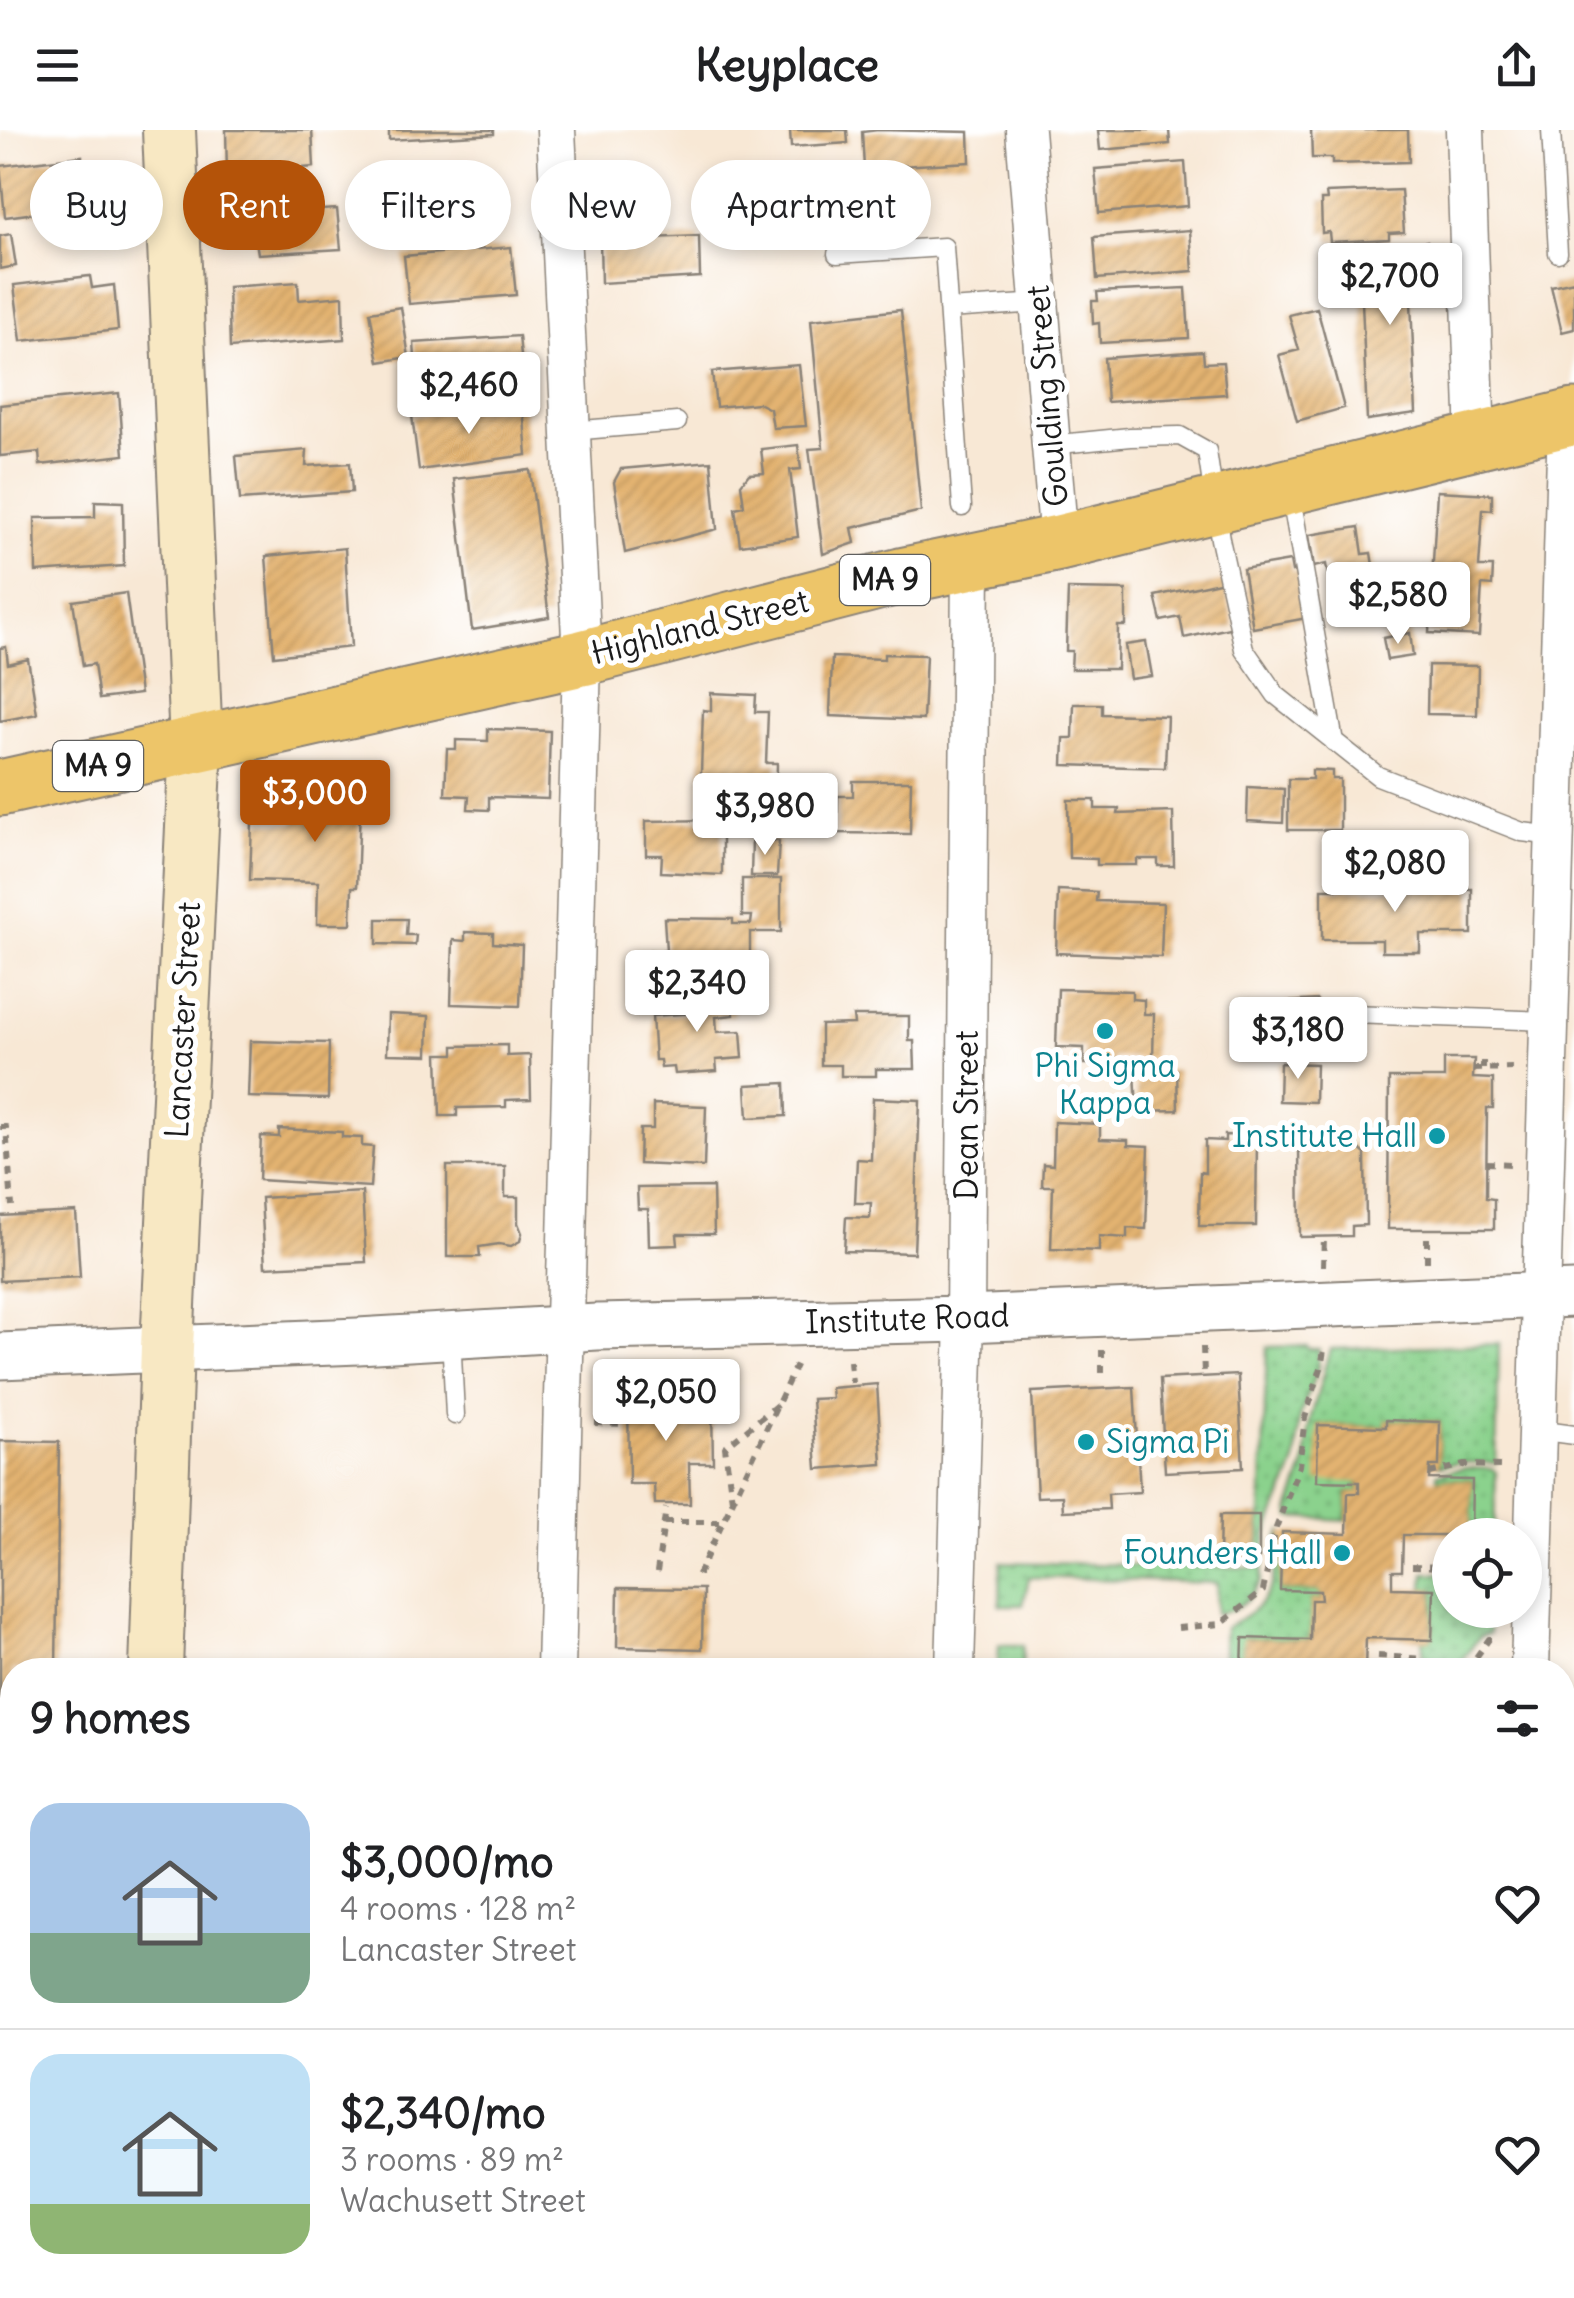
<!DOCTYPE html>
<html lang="en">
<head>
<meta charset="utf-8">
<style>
	:root { --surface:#fff; --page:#f2f2f2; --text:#202124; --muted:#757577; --line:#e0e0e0; --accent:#b45309 }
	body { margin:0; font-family:Delius,sans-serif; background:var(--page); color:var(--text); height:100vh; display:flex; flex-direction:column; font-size:38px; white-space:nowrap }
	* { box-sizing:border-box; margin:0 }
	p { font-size:32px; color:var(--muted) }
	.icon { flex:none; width:55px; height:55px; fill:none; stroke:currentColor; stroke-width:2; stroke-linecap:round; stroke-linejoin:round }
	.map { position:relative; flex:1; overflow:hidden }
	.sheet { position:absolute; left:0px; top:1528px; width:1575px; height:642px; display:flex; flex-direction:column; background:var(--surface); border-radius:40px 40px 0 0; box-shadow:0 5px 15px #0003 }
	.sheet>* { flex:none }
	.guide { position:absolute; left:30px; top:30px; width:1000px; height:90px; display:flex; gap:20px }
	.tools { position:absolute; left:1432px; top:1388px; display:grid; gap:20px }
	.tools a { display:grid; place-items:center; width:110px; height:110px; border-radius:50%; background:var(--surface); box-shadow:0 5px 15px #0003; font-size:50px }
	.price { position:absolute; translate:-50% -85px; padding:0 22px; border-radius:10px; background:#fff; color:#222; font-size:32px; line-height:65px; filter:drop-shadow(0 2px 5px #0008) }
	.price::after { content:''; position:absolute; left:50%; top:60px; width:30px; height:22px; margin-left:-15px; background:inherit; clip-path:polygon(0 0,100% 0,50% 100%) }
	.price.current { background:var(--accent); color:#fff }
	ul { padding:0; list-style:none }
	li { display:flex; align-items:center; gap:30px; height:250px; padding:0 30px }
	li+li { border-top:2px solid var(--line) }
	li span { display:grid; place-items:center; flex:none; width:280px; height:200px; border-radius:30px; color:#555 }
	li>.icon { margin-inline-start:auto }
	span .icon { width:120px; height:120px; fill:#fffc; stroke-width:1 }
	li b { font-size:42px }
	h2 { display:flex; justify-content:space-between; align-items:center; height:120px; padding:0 30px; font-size:42px }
	.pill { padding:0 35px; border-radius:45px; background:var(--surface); box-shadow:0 5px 15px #0003; font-size:35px; line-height:90px }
	.pill.current { background:var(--accent); color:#fff }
	header { display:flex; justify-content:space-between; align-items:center; height:130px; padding:0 30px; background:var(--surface); font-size:45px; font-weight:700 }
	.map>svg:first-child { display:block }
	.grass { fill:url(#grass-dots); stroke:#547754; stroke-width:2.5 }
	.building { fill:url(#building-hatch) }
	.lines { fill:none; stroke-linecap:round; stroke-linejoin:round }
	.service-casing { stroke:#8a8278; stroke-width:21 }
	.minor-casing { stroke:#8a8278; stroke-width:41 }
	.tertiary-casing { stroke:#8a8278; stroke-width:49 }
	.secondary-casing { stroke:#8a8278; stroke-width:56 }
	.trunk-casing { stroke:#8a8278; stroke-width:59 }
	.path { stroke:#8a8278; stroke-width:6; stroke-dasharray:8 8; stroke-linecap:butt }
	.service { stroke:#fff; stroke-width:18 }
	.minor { stroke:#fff; stroke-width:38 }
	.tertiary { stroke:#fff; stroke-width:45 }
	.secondary { stroke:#f8e8c3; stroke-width:52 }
	.trunk { stroke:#edc569; stroke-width:55 }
	.culture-dot { fill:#0f9aa8; stroke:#fff; stroke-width:4 }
	.labels { text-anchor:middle; stroke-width:10; stroke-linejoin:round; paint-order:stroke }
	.shield { fill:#fff; stroke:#606060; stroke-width:2.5 }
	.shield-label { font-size:30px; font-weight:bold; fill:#1c1c1c }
	.street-label { font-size:32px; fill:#1c1c1c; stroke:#fff }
	.culture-label { font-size:32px; fill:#0d838f; stroke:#fff; text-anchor:end }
</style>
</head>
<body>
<header><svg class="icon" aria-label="menu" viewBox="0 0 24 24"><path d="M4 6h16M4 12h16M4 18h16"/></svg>Keyplace<svg class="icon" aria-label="share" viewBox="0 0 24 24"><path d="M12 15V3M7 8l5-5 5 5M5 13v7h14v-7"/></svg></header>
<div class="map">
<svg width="1574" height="2168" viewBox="0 0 1574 2168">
	<defs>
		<pattern id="grass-dots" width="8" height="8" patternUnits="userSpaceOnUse" patternTransform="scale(2.5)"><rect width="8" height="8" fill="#8bd28d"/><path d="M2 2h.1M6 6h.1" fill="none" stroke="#77b479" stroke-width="1.8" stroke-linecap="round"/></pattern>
		<pattern id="building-hatch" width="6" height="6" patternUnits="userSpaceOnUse" patternTransform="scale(2.5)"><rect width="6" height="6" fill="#e3b371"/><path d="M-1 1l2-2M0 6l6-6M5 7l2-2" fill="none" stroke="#c29961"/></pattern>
	</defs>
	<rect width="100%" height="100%" fill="#fff"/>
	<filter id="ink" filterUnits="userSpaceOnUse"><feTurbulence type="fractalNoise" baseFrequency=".01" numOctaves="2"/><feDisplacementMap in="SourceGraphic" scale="20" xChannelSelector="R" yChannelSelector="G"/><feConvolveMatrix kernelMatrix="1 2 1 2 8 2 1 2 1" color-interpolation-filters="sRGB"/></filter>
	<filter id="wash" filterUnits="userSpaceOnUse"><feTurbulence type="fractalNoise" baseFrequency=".0048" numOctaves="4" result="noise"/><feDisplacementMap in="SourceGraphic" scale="40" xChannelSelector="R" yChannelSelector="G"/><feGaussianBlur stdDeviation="2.25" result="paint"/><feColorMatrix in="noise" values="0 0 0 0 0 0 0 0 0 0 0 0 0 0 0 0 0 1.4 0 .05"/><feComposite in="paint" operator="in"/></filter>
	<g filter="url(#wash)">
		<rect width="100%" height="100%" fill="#f8e8d5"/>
		<path class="grass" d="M1499,1214L1496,1333L1463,1332L1439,1336L1440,1292L1387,1290L1386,1297L1319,1295L1359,1352V1363H1348L1347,1390L1291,1387L1290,1378L1304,1338L1310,1291L1330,1219Z
			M1307,1216L1308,1219H1319L1318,1237L1300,1286L1295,1335L1267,1404L1261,1451L1250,1467L1233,1480L1216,1484L1217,1453L1029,1447L1023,1475H1000L1001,1432L1259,1438L1267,1217Z
			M1465,1338L1492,1339L1496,1342L1494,1405H1471L1472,1350L1437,1349V1344Z
			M1282,1402L1280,1460L1320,1461L1321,1470H1311L1310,1510L1244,1508L1242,1540H1223L1225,1498C1273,1472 1274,1459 1278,1408Z
			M1425,1443L1450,1444V1480H1471V1494H1489V1504L1480,1506L1454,1540H1430L1431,1528L1423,1525V1510L1432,1509L1434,1460L1424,1459Z
			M999,1515H1023L1022,1540H998Z
			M1568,1835H1574V2168H1559V2158H1562Z"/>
		<g id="blocks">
			<path class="building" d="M226,0H312L314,37L227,44Z
				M389,0H494V4L389,10Z
				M790,0H847L848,13L791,17Z
				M878,0L969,2L970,32L864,38L862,2Z
				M1098,0H1169L1170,14L1100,20Z
				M1311,0H1408L1409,32L1332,34V28H1312Z
				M82,26V38L107,36L111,76L83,80L84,90L44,94L43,82L5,87L0,36Z
				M1185,32L1188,76L1099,83L1095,39Z
				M410,56L414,79L384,83L381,60Z
				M1401,60L1404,102L1389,103V109L1330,112L1329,102L1322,103L1321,70H1327L1326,63Z
				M337,79L341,119L258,124L252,84Z
				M1190,100L1193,141L1097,149L1094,107Z
				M11,104L16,136L0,139V106Z
				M699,106L700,147L601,153L600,110Z
				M1427,111L1426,147L1410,150L1416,283L1367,290L1360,123Z
				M511,117L516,165L409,174L404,126Z
				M90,146L92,158L114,155L118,200L21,211L14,155Z
				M1574,151V199L1562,202L1551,156Z
				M298,152L299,170L343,166L344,209L230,218L228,157Z
				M1186,158L1189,208L1100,213L1099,193L1093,194L1092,171H1098L1097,162Z
				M401,177L409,227L379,232L370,182Z
				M1317,178L1344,278L1297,291L1279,225L1299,220L1289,185Z
				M901,180L921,381L852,398L855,413L823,424L809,319L823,318L811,190Z
				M519,206L523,246L417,256L414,213Z
				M1203,221L1204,233L1223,232L1226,264L1107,272L1104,228Z
				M799,235L806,296L773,298L770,279L758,273L716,277L712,242Z
				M119,263L124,325L40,335L39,322L0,326V275Z
				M523,276L527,325L419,340L412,286Z
				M798,315L801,339L790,340L798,407L740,415L735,378L744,376L741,354L749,344L764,343L761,319Z
				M307,320L306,336L350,333L352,362L240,370L236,326Z
				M711,331L717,399L625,423L614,352L621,339Z
				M530,340L549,487L472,500L454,349Z
				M1437,361L1492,364V380L1483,379L1479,437H1493L1492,456L1482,455L1479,506L1429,503Z
				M95,371L123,372L124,436L36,442L35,388L95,387Z
				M1359,397L1363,424L1371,423L1379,472L1333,479L1326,434L1314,437L1309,405Z
				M345,418L351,517L274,526L266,426Z
				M1290,431L1292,442L1300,440L1307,488L1253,498L1243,439Z
				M1224,451L1234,497L1184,508L1180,487L1161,491L1155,466Z
				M1068,459L1126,460V496H1118L1117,539H1071L1072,521H1066Z
				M126,463L140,564L99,569L94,534L83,536L73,471Z
				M1410,503L1413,526L1387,530L1383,508Z
				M1146,512L1152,546L1130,549L1125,515Z
				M6,517L8,534L28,529L37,584L0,591V518Z
				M884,524L926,525L923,590L830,586L832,527L884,529Z
				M1428,535L1478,536L1477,585L1427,584Z
				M711,563L756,565L755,582H768L766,633H777L776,677L700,675L703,580L711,581Z
				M1074,574H1102V584L1167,586L1165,638L1063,635L1064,608H1073Z
				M488,599L550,601L548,669L489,667V680L468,679L469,666L445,665L447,619H456V610L488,611Z
				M1312,640L1332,641V649H1340V700H1288V649H1312Z
				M329,641H346V649L361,650L357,757H352L351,794H317L318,752L250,750L252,692L295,693V651L328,652Z
				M853,651H911L910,704L837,703L838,666H853Z
				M1248,657L1284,659L1283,693L1247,691Z
				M1068,670H1095V679H1119L1118,684L1173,682L1174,736H1158V729H1137V735H1097V729L1069,728Z
				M722,690V745L661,742L662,725H646V691Z
				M752,710L779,711L777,746H751Z
				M742,749H781V802H750V838H648L650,820L666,821L664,788L733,789V794H751L752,786H742Z
				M1322,759H1472V804H1420V822H1382V810H1322Z
				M1058,760L1097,762L1096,771L1163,773L1161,827L1056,823Z
				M377,789H407L406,805H416L415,815L377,814Z
				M465,802L493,803V813L522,815L520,876L451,874L453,810L465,811Z
				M732,858L734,885L716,887L717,902L741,901L743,928L716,930L717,941L675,944L674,937L661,938L660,930H655L652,886L694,883L692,860Z
				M1058,859L1132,861V869L1144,870V884H1154L1153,929L1113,928V934H1084V918L1056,917Z
				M1317,870L1318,890L1285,892V872Z
				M388,884L429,886L428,925L387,924Z
				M853,886H909V911H914L915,939H876V946H841V935H821V895L854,894Z
				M250,911L329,913L328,969L248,967Z
				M507,915V926L530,925L531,969L506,970V977L457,978V986H440L438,924H454V916Z
				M1444,929H1474L1473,948L1493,949V978H1487L1486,1068L1494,1069V1099H1388L1389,948H1444Z
				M1280,933L1316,934L1315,972L1279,971Z
				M1177,940L1178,980L1137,981L1135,941Z
				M785,953L786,986L748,988L746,955Z
				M873,968L920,970L914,1123L844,1121L846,1087L870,1088L871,1073H855L857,1029L871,1030Z
				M653,974L706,976L704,1037L639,1034L640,999H653Z
				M1054,992L1100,994V1009L1128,1010V1015L1149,1016L1146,1099L1127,1098V1108L1099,1106V1121L1051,1119L1053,1056H1042L1043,1034L1053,1035Z
				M279,999L342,1002V1007L362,1008V1016L373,1017L370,1057L259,1050L261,1006L279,1007Z
				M1225,1005L1257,1006L1256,1096H1199L1200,1042L1205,1043V1010L1225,1011Z
				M1354,1014L1365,1024L1366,1095L1352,1096V1106L1300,1107L1299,1015Z
				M447,1036H505V1067H518V1093L522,1103L520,1111L511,1116L499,1114L479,1117L480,1127H447Z
				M713,1057L714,1104H677L678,1115L649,1116L648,1079H638L637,1058Z
				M362,1062L366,1132L265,1137L261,1068Z
				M76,1082L80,1147L0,1151V1086Z
				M1238,1245L1243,1338L1165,1342L1160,1249Z
				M877,1254L882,1334L817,1339L812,1269L832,1268L831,1258Z
				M1134,1257L1140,1362L1108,1364L1109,1379L1063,1381L1062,1366L1037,1367L1032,1262Z
				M673,1259V1279L712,1278L713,1333H689L690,1374H655L654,1354H629L628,1260Z
				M1386,1290L1440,1292L1439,1336H1430L1429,1349L1472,1350L1471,1405H1403L1402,1441H1392V1458L1434,1459L1432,1510L1366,1508L1365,1540H1242L1243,1508L1310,1510L1311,1470H1321L1320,1461L1280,1460L1282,1402L1347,1404L1348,1363H1359V1352L1317,1351L1318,1295L1386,1297Z
				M0,1311L59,1312L56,1540H12L9,2007H0Z
				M1220,1385H1259V1428H1219Z
				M618,1458L703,1459L702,1519L617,1517Z
				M190,2158H494V2168H190Z
				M747,2158H832V2168H747Z
				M1112,2158H1213V2163L1112,2161Z
				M1223,2158H1448V2168H1222Z"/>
		</g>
	</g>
	<g filter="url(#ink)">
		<use href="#blocks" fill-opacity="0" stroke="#8a8278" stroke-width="2.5"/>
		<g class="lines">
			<g class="service-casing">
				<path id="service" d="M1551,0L1558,123
					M837,124L944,117L962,377
					M948,179L1039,173
					M571,301L677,292
					M1050,315L1130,307L1180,306L1207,321L1220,409L1244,519L1276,565L1378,646L1522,702L1554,706
					M1290,361L1334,612
					M1322,883L1549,891
					M451,1205L455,1285
					M1537,1300L1574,1305"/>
			</g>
			<g class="minor-casing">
				<path id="minor" d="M1025,0L1059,413
					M1465,0L1476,311
					M556,1540L582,528L556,0
					M955,1540L965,1189L971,430
					M1530,1540L1567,289
					M543,2168V2158
					M936,2168V2158
					M1511,2168L1512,2158"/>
			</g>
			<g class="tertiary-casing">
				<path id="tertiary" d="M0,1226L358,1211L597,1197L965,1189L1574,1164"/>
			</g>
			<g class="secondary-casing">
				<path id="secondary" d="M156,1540L167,1217L196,614L169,0
					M134,2168L135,2158"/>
			</g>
			<g class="trunk-casing">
				<path id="trunk" d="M0,658L582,528L901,446L1059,413L1574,287"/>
			</g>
			<path class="path" d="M1473,939L1512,938
				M1483,939V928
				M0,997H6L12,1076
				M1486,1033L1513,1034
				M1427,1132V1099
				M1323,1136L1324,1107
				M1203,1217L1204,1244
				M850,1231L852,1253
				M1102,1243V1220
				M595,1293L626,1294
				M1429,1343L1464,1335L1500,1336
				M732,1370L725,1317L777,1275
				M664,1392H723
				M1412,1436L1450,1437
				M657,1442L666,1378
				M698,1445L797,1233
				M1178,1498L1220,1494L1263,1461L1276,1398L1299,1336L1305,1288L1321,1238L1325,1214
				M1378,1526L1425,1529L1424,1540
				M1467,1540L1489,1509H1494
				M1562,1818L1574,1822
				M0,2026H12
				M1217,2168L1218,2158"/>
			<use href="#service" class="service"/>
			<use href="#minor" class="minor"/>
			<use href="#tertiary" class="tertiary"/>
			<use href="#secondary" class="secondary"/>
			<use href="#trunk" class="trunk"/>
		</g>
	</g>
	<g class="culture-dot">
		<circle cx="1105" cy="901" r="10"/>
		<circle cx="1437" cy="1006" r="10"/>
		<circle cx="1086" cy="1312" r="10"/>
		<circle cx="1342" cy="1423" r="10"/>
	</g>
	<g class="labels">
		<g class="shield">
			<rect x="840" y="425" width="90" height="50" rx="8"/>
			<rect x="53" y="611" width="90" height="50" rx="8"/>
		</g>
		<g class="shield-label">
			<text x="885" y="460">MA 9</text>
			<text x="98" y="646">MA 9</text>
		</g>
		<g class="street-label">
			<text transform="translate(1047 266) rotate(-95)" y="11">Goulding Street</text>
			<text transform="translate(700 497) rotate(-14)" y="11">Highland Street</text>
			<text transform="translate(183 890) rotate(-87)" y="11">Lancaster Street</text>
			<text transform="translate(967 985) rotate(-90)" y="11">Dean Street</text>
			<text transform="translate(907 1189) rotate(-2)" y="11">Institute Road</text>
		</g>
		<g class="culture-label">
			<text x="1105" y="947" text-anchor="middle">Phi Sigma<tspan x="1105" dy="37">Kappa</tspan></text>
			<text x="1417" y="1017">Institute Hall</text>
			<text x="1106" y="1323" text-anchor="start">Sigma Pi</text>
			<text x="1322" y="1434">Founders Hall</text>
		</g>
	</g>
</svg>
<div class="tools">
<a><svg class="icon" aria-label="locate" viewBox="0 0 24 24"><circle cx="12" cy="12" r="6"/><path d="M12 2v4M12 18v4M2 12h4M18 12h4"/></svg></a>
</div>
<b class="price" style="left:1390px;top:198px">$2,700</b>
<b class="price" style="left:469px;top:307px">$2,460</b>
<b class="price" style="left:1398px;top:517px">$2,580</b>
<b class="price current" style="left:315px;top:715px">$3,000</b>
<b class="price" style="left:765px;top:728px">$3,980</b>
<b class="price" style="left:1395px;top:785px">$2,080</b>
<b class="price" style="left:697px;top:905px">$2,340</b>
<b class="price" style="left:1298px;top:952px">$3,180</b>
<b class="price" style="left:666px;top:1314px">$2,050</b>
<div class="guide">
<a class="pill">Buy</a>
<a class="pill current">Rent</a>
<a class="pill">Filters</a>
<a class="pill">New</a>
<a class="pill">Apartment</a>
</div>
<section class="sheet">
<h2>9 homes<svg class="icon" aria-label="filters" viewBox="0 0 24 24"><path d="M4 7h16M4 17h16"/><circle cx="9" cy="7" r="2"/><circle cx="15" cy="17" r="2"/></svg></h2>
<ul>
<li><span style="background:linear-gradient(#a9c7e8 65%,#7fa58c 0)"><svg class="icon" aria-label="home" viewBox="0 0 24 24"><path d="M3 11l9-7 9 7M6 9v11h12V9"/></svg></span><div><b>$3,000/mo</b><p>4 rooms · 128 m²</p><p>Lancaster Street</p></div><svg class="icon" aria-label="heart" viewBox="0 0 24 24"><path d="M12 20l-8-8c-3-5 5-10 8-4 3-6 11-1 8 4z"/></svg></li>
<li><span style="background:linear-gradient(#bfe0f5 75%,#8fb573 0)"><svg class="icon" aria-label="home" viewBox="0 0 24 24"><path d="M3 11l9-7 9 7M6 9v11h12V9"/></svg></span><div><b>$2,340/mo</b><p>3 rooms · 89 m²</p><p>Wachusett Street</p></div><svg class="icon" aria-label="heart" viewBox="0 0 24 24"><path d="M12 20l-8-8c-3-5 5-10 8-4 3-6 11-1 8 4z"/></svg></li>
</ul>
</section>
</div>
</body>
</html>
